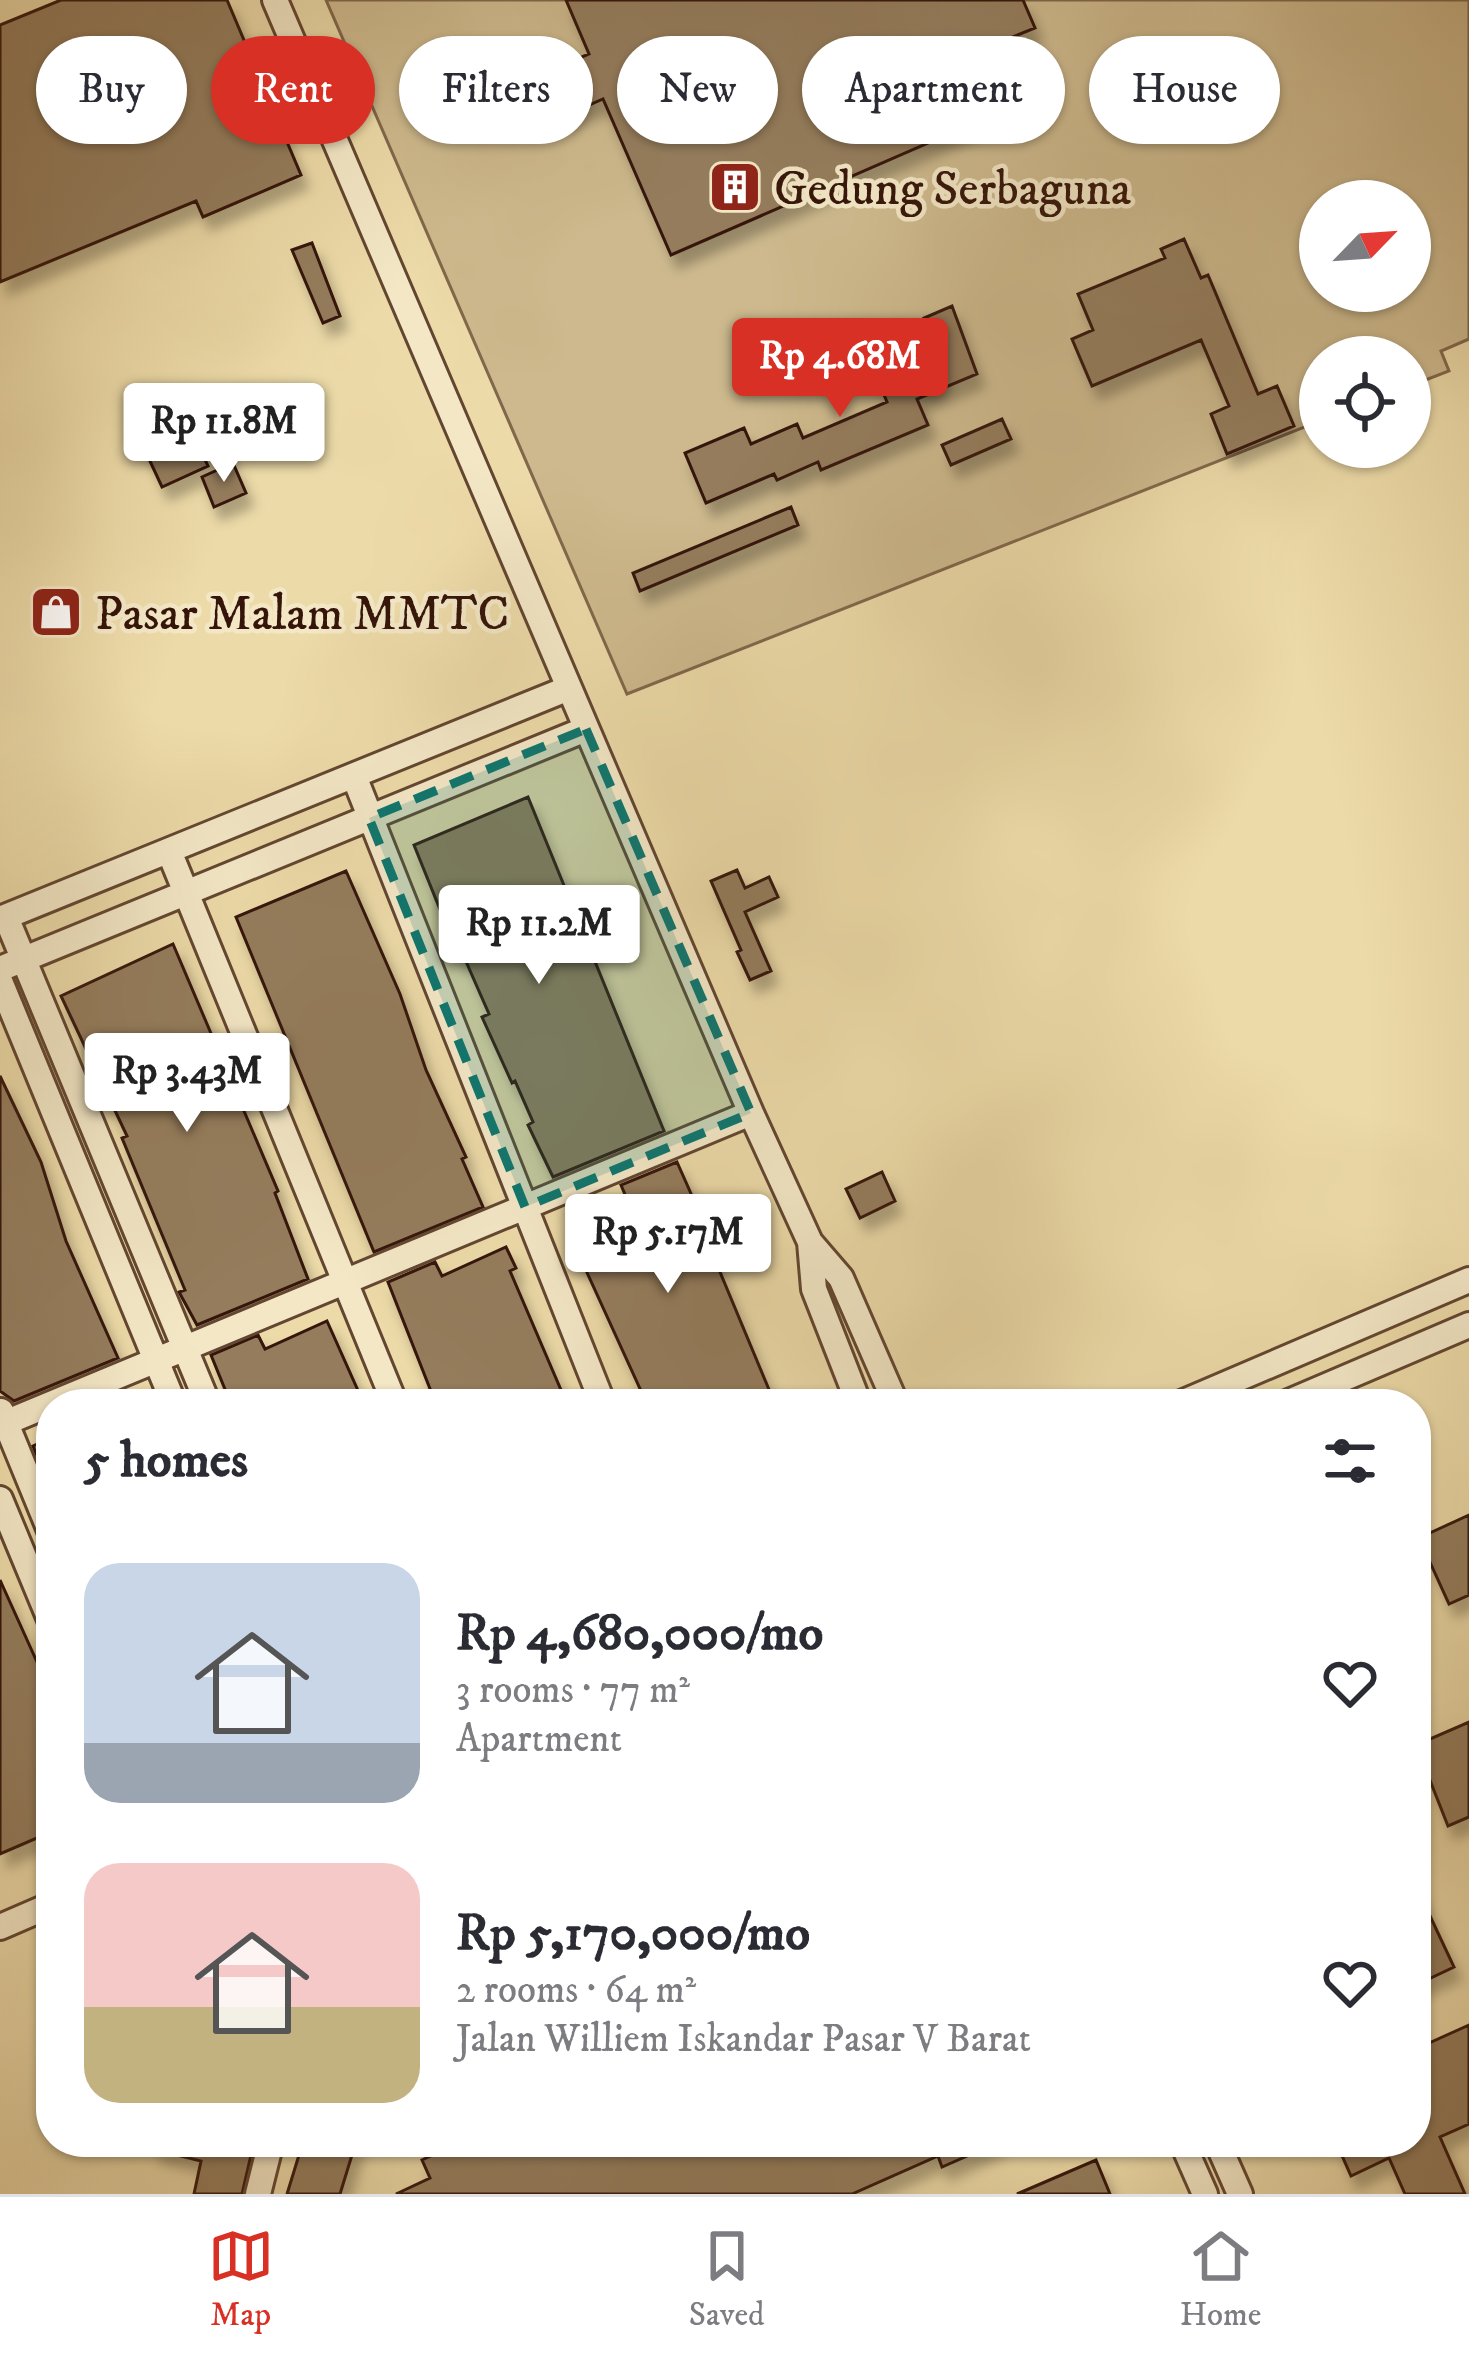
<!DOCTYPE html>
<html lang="en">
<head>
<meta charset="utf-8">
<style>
	:root { --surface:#fff; --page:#f2f2f3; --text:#2b2b33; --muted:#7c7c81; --line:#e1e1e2; --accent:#d93025 }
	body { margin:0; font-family:"IM FELL DW Pica",serif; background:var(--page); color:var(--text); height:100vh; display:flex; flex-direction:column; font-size:45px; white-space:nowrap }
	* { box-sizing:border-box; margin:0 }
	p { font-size:39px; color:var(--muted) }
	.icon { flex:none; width:66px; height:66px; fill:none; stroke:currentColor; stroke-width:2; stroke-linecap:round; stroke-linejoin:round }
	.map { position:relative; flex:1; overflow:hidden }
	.drawer { position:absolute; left:36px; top:1389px; width:1395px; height:768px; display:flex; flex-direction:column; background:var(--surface); border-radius:48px; box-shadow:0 3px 9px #0004 }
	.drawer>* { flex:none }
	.top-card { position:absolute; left:36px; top:36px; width:1398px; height:108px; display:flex; gap:24px }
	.needle { width:78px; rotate:65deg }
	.buttons { position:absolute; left:1299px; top:180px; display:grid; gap:24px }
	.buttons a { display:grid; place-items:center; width:132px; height:132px; border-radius:50%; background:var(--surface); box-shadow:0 3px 9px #0004; font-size:60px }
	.price { position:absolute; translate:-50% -102px; padding:0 27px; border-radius:12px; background:#fff; color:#222; font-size:39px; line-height:78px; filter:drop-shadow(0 3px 6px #0008) }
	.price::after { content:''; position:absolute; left:50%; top:72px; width:36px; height:27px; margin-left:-18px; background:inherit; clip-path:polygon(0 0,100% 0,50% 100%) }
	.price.on { background:var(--accent); color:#fff }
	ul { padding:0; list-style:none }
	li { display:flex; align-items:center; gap:36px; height:300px; padding:0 48px }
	li span { display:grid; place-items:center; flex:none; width:336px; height:240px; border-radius:36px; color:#555 }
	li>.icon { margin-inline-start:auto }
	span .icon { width:144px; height:144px; fill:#fffc; stroke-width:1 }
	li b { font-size:51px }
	h2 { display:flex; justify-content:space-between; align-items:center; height:144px; padding:0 48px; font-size:51px }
	.pill { padding:0 42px; border-radius:54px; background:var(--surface); box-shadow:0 3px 9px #0004; font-size:42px; line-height:108px }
	.pill.on { background:var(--accent); color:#fff }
	.menu { display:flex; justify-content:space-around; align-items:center; height:168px; border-top:3px solid var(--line); background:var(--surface); font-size:33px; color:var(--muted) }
	.menu a { display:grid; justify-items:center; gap:6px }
	.menu .on { color:var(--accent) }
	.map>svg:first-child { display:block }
	.green { fill:#cdb98d; stroke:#81674b; stroke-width:3; fill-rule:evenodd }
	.building { fill:#947b5c; stroke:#351509; stroke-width:3; filter:url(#shadow) }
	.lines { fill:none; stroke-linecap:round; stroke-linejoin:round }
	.minor-casing { stroke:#634631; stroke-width:30 }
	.minor { stroke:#f3e7c6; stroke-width:24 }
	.marked { fill:#0f766e; fill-opacity:0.2; stroke:#0f766e; stroke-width:9; stroke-dasharray:24 15; stroke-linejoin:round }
	.labels { text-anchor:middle; stroke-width:9; stroke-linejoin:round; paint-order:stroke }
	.poi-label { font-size:48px; fill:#351509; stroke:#f3e7c6; text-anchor:start }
</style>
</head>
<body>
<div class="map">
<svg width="1469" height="2194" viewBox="0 0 1469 2194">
	<defs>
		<filter id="shadow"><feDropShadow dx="7" dy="13" stdDeviation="6" flood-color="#0004"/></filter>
	</defs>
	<rect width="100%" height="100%" fill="#ecdaa8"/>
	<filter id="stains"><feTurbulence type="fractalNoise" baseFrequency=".00167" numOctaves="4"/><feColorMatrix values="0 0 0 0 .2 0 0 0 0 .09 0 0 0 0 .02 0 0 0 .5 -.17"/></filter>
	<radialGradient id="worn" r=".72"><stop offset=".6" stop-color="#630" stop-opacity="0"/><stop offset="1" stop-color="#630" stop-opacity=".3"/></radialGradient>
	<path class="green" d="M326,0H1469V339L1441,351L1449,371L1410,386V357H1320V421L627,694ZM1320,201H1410V291H1320Z"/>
	<path class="building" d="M61,0H227L301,175L203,217L196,201L0,282V25Z
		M566,0H1023L1035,28L1010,38L1036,96L671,255L603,99L560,118L553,101L538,108L529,87L541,81L539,75L589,54Z
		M1184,239L1201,278L1208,275L1258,394L1277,386L1294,426L1227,454L1211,414L1229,406L1201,340L1092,386L1072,339L1093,330L1078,294L1165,258L1161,249Z
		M312,243L340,316L323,323L292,250Z
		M952,306L977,374L917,399L928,425L821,470L818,462L777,480L774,474L706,503L685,453L744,428L751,444L797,424L803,438L887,402L870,361L897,349L904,367L939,353L924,318Z
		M1002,419L1011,439L951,465L942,445Z
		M188,423L208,466L162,487L142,444Z
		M233,463L246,493L214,507L202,477Z
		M791,507L798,525L640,591L633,573Z
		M528,797L664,1131L553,1177L528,1125L533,1122L515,1081L512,1083L482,1017L489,1014L464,957L460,959L414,845Z
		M737,870L745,888L769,877L778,897L745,912L771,971L750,980L737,952L741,950L711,881Z
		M346,871L400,994L426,1070L466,1157L462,1159L483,1207L374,1252L236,917Z
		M173,944L278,1191L275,1193L308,1279L197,1325L179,1292L185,1290L122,1138L127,1136L61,996Z
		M0,1076L41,1162L66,1241L118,1358L14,1401L0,1391Z
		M677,1162L704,1223L700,1224L775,1404H647L579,1255L568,1223L626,1197L621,1185Z
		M882,1172L895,1201L860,1218L846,1189Z
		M506,1247L516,1268L510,1271L567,1404H436L388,1282L435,1262L442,1276Z
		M327,1321L364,1404H231L211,1355L258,1335L265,1349Z
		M51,1438V1490L33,1446Z
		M1469,1515V1595L1449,1604L1419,1538Z
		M0,1580L51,1693V1832L0,1854Z
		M1469,1722V1817L1448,1826L1416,1745Z
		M1416,1886L1454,1967L1416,1985Z
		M1469,2025V2124L1440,2137L1465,2194H1405L1389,2158L1351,2176L1336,2142H1416V2049Z
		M154,2142H254L242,2194H194L201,2161L153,2149Z
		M303,2142H356L340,2194H287Z
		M461,2142H999L942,2167L938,2156L852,2194H396L430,2178L422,2160Z
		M1096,2160L1110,2194H1017Z"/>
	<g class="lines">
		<g class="minor-casing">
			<path id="minor" d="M275,0L751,1113L810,1242L841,1278L896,1404
				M354,776L603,1404
				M169,851L395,1404
				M6,917L208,1404
				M0,919L569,688
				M0,969L586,729
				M0,981L174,1404
				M810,1242L814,1289L859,1404
				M1179,1404L1469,1280
				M1284,1404L1469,1325
				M1,1411L51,1533
				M0,1425L751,1113
				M0,1499L51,1622
				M0,1927L51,1905
				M1182,2142L1205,2194
				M1217,2142L1240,2194
				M258,2194L271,2142"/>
		</g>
		<use href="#minor" class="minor"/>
	</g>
	<path class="marked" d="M586,729L751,1113L525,1207L369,818Z"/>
	<defs>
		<g id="building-square" transform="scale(2.7)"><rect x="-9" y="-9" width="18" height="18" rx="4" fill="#8f2418" stroke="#f3e7c6"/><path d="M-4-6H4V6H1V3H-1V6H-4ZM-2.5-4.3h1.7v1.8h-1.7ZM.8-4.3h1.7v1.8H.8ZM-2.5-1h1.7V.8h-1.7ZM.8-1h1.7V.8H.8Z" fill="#fff"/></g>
		<g id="shop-square" transform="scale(2.7)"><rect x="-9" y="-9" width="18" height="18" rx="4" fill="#8f2418" stroke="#f3e7c6"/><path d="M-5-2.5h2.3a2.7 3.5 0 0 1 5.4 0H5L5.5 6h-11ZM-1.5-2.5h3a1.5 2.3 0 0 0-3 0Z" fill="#fff"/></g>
	</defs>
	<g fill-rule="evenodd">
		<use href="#building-square" x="735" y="187"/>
		<use href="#shop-square" x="56" y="612"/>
	</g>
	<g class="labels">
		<g class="poi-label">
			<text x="774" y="204">Gedung Serbaguna</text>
			<text x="95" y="629">Pasar Malam MMTC</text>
		</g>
	</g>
	<rect width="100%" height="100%" filter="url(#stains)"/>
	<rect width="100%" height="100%" fill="url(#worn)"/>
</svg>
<div class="buttons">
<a><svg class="needle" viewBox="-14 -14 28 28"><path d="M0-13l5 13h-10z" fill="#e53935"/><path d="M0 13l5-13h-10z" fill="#7c7c81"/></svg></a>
<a><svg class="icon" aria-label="locate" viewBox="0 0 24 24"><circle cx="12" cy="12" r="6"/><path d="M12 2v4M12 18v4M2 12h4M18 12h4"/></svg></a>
</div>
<b class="price on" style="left:840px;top:420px">Rp 4.68M</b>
<b class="price" style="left:224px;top:485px">Rp 11.8M</b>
<b class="price" style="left:539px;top:987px">Rp 11.2M</b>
<b class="price" style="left:187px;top:1135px">Rp 3.43M</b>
<b class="price" style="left:668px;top:1296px">Rp 5.17M</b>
<div class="top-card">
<a class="pill">Buy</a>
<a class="pill on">Rent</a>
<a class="pill">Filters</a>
<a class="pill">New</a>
<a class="pill">Apartment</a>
<a class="pill">House</a>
</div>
<section class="drawer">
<h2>5 homes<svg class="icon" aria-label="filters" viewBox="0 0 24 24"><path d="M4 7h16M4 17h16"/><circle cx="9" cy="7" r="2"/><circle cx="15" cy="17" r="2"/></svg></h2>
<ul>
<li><span style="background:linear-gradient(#c9d6e8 75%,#9aa5b1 0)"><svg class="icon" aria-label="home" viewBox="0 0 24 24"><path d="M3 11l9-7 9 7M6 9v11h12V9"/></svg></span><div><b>Rp 4,680,000/mo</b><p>3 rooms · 77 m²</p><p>Apartment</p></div><svg class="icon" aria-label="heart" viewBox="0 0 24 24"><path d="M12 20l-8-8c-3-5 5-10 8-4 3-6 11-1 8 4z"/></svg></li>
<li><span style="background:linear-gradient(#f6c9c9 60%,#c2b280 0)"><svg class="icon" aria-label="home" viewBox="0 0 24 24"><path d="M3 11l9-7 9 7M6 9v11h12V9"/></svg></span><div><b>Rp 5,170,000/mo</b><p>2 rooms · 64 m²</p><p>Jalan Williem Iskandar Pasar V Barat</p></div><svg class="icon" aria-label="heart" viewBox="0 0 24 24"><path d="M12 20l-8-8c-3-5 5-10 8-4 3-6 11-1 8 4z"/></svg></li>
</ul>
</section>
</div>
<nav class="menu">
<a class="on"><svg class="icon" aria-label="map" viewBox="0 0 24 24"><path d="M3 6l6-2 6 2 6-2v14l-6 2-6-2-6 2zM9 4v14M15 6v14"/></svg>Map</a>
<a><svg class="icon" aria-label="saved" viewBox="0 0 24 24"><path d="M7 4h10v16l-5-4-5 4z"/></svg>Saved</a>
<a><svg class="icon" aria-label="home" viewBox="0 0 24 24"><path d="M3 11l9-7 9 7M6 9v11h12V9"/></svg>Home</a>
</nav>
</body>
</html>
